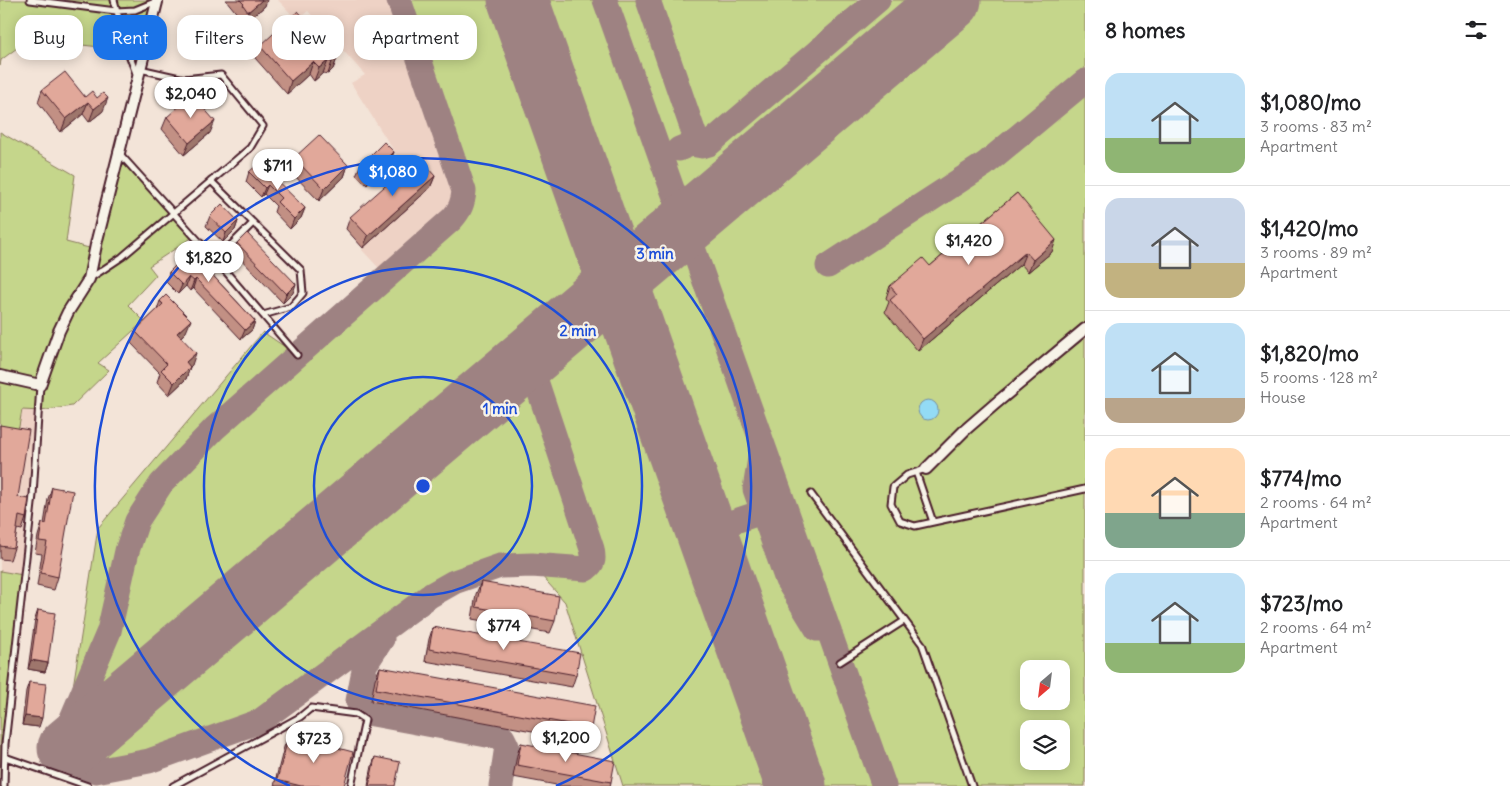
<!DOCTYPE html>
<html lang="en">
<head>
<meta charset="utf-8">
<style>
	:root { --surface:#fff; --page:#f6f6f6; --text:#202124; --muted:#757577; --line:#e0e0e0; --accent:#1a73e8 }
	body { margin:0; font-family:Delius,sans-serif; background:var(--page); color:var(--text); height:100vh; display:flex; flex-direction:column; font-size:19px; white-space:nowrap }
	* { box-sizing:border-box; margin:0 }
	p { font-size:16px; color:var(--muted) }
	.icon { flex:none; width:28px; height:28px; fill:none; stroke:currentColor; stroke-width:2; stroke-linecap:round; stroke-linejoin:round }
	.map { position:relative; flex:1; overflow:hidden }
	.side { display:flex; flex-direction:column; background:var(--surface); width:425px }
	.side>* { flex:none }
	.guide { position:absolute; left:15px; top:15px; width:475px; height:45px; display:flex; gap:10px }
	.needle { width:32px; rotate:208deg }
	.fabs { position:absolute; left:1020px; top:660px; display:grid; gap:10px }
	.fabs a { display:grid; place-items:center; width:50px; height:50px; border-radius:10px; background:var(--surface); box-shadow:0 2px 12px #0003; font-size:25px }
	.price { position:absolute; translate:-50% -42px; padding:0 11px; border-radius:18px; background:#fff; color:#222; font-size:16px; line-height:32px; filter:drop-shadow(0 1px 2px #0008) }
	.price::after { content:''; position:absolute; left:50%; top:30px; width:15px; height:11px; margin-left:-8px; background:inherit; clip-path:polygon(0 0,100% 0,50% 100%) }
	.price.on { background:var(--accent); color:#fff }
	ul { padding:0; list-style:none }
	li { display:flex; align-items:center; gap:15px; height:125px; padding:0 20px }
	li+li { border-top:1px solid var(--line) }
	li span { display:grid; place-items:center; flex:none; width:140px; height:100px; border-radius:15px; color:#555 }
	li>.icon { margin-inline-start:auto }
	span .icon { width:60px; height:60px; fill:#fffc; stroke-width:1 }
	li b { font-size:21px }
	h2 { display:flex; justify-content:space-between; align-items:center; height:60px; padding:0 20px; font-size:21px }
	.chip { padding:0 18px; border-radius:15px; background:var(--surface); box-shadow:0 2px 12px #0003; font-size:18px; line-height:45px }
	.chip.on { background:var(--accent); color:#fff }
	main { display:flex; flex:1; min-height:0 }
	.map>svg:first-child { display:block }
	.built { fill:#eed2c5 }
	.green { fill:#c5d68b; stroke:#887a5b; fill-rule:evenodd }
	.water { fill:#93dbf5; stroke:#7690a4 }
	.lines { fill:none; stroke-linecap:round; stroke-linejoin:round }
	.taxiway { stroke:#9e8282; stroke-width:25 }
	.runway { stroke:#9e8282; stroke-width:61 }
	.lane-casing { stroke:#4a1f2b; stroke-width:9 }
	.street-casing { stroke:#4a1f2b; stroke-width:14 }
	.lane { stroke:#f7f3e8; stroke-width:5 }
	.street { stroke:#f7f3e8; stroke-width:10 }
	.wall { fill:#c29084; stroke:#4a1f2b }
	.shaded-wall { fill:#9e766c; stroke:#4a1f2b }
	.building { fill:#e1a89a; stroke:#4a1f2b }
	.ring { fill:none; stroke:#1d4ed8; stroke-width:2.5 }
	.centre { fill:#1d4ed8; stroke:#f7f3e8; stroke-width:2.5 }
	.ring-label { font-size:15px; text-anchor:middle; font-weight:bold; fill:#1d4ed8; stroke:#f7f3e8; stroke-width:5; stroke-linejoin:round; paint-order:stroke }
</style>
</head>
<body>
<main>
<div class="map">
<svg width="1085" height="786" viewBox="0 0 1085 786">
	<rect width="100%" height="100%" fill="#f3e4d8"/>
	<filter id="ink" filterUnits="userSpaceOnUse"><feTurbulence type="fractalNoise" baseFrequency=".02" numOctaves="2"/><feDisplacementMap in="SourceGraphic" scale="10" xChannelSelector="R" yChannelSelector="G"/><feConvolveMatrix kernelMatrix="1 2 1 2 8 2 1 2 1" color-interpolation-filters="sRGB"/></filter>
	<g filter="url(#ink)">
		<path class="built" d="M278,0H407L473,193L474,202L471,210L463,218L392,282L362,250L414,169L397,156L351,83L365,75L308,11L297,20Z
			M22,409L41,411L23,575L0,571V429Z"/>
		<path class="green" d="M0,0H156L144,52L29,39L1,60L0,66Z
			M407,0H1085V786H623L565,602L540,574L500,566L454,582L431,595L260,721L149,761L96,771L81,766L68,748L65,738L98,528L263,332L297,355L392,282L471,210L474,202L473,193ZM1029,669H1061V701H1029ZM1029,729H1061V761H1029Z
			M0,132L75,175L66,242L93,249L119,155L196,235L149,266L156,275L128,305L144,321L98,363L109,370L72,406L41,411L22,410L18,432L0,429Z
			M0,571L23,575L4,786H0Z"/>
		<path class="water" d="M918 410a10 10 0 1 1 20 0a10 10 0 1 1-20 0Z"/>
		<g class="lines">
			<path class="taxiway" d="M399,0L464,191C463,203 460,210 452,219L215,428L161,484L137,521L127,551L109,631L67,730L65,738L68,748L81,766L96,771L149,761L260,721L431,595L454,582L500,566L532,565L586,569C594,563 594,559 592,549L528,357
				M605,0L884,786
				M648,0L696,139L691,144L679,149
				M691,144L702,146L709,144L878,0
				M828,266L985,164L1085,81
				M762,446L755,489L787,580L817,629
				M706,531L777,507
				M382,639L365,665L358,701L360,707L365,711L373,714L503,738L507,746L501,786"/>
			<path class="runway" d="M518,0L796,786
				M68,748L951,0"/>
			<g class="lane-casing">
				<path id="lane" d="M30,0L116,11L135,10L157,1
					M114,0L128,52L137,76
					M119,153L204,247
					M211,181L301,270L303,293L291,307L263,315
					M210,253L297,355
					M216,260L253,223
					M89,279L122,257L250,148L263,126L221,75L184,79L140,69
					M926,469L907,475L893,487L891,504L900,521L915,526L1085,489
					M916,472L933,522
					M811,494L922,644L972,786
					M840,662L904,621
					M5,757L88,786
					M4,786L5,744L33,495L40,385
					M173,786L300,717L311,708L356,714L365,720L351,786"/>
			</g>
			<g class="street-casing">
				<path id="street" d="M0,376L40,385L59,331L68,312L89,279L97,240L157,2
					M926,469L965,430L995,404L1085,329"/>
			</g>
			<use href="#lane" class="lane"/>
			<use href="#street" class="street"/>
		</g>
		<path class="wall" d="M226,0H262L265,6L244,24L238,18L239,16Z
			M260,46L338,56L333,69L328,74L323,73L314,81L309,74L287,94L255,58Z
			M42,90L85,97L103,111L89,122L83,114L61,132L38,102Z
			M167,117L210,133L184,155L162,129Z
			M394,152L390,161L367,185L356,175L360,166Z
			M294,158L348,165L344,177L319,201L290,171Z
			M249,172L305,208L301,218L290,229L274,212L276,206L264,194L261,197L246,182Z
			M435,176L430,188L363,248L346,229L350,217Z
			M1017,193L1052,252L1028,272L1021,264L918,351L885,312L889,302L886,298L890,286L930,266Z
			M210,216L238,221L235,230L223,242L206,226Z
			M237,243L293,293L283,303L234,252Z
			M210,264L206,268L255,321L252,330L241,339L193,288L190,291L186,286L178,294L166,282L169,272Z
			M160,301L186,332L181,337L192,365L190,367L186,379L169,395L157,382L160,373L131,343L135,331L157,310Z
			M0,425L18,497L26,518L22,530L17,529L14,548L10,560L0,559Z
			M52,487L58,577L54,590L37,586L42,554L35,553L38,536L42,523L44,524L48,499Z
			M481,582L555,621L550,633L472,619L476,594Z
			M38,610L48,663L45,672L28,669L35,619Z
			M433,627L576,675L572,687L425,661L429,639Z
			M380,667L591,728L586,741L371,701L375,679Z
			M29,682L39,727L22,725L26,691Z
			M289,735L344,786H274L284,747Z
			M521,743L611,782L610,786H562L513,777L517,755Z
			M375,757L395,786H368L372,766Z"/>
		<path class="shaded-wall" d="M262,0H267L265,6L244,24L248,12Z
			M338,56L333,69L328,74L332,62Z
			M328,61L323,73L314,81L319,68Z
			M313,62L309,74L287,94L291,81Z
			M108,98L103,111L89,122L94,109Z
			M88,102L83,114L61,132L66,119Z
			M215,121L210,133L184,155L189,143Z
			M394,152L390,161L367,185L370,176Z
			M348,165L344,177L319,201L324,189Z
			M435,176L430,188L363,248L368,236Z
			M268,185L264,194L261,197L265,188Z
			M305,208L301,218L290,229L294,219Z
			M238,221L235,230L223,242L226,233Z
			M1056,240L1052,252L1028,272L1033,260Z
			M1026,252L1021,264L918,351L923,339Z
			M213,255L210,264L199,275L203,265Z
			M189,277L186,286L178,294L182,285Z
			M196,279L193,288L190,291L194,281Z
			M296,284L293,293L283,303L286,294Z
			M191,320L186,332L172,345L177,333Z
			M255,321L252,330L241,339L245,330Z
			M196,353L192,365L182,375L186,362Z
			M190,367L186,379L169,395L174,383Z
			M31,660L48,663L45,672L28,669Z
			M25,716L42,718L39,727L22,725Z"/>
		<path class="building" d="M240,0H262L248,12L243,5L244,4Z
			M298,11L338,56L332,62L328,61L319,68L313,62L291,81L260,46Z
			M65,72L85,97L92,91L97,98L103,93L108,98L94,109L88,102L66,119L42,90Z
			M192,95L215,121L189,143L167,117Z
			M319,135L348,165L324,189L294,158Z
			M384,142L394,152L370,176L360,166Z
			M418,157L435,176L368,236L350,217Z
			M259,163L305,208L294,219L277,202L281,198L268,185L265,188L249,172Z
			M1017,193L1056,240L1033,260L1026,252L923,339L890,300L897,294L890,286L923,258L930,266Z
			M222,204L238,221L226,233L210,216Z
			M247,233L296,284L286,294L237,243Z
			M200,241L213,255L203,265L255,321L245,330L196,279L194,281L189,277L182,285L169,272Z
			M166,295L191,320L177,333L196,353L186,362L190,367L174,383L161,370L167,364L135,331L163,304L160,301Z
			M0,425L29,430L18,497L29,499L26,518L19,516L14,548L0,546Z
			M52,487L73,491L58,577L41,573L47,542L39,541L42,523L46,524Z
			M481,582L559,596L555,621L476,607Z
			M38,610L55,613L48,663L31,660Z
			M433,627L580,653L576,675L429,649Z
			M380,667L595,706L591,728L376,689Z
			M29,682L46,684L42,718L25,716Z
			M289,735L353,752L344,786H301L277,780Z
			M521,743L615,761L611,782L517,765Z
			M375,757L400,762L395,786H369Z"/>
	</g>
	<g class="ring">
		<circle cx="423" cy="486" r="109"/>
		<circle cx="423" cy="486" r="219"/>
		<path d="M290 786A328 328 0 1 1 556 786"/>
	</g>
	<circle cx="423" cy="486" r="8" class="centre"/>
	<g class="ring-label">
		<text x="655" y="259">3 min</text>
		<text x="578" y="336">2 min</text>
		<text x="500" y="414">1 min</text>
	</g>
</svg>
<div class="fabs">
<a><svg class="needle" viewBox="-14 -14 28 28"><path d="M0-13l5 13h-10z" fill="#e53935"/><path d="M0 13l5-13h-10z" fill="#757577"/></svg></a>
<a><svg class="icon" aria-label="layers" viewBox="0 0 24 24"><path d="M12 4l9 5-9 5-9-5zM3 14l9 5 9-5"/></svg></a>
</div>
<b class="price" style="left:191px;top:119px">$2,040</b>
<b class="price" style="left:278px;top:191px">$711</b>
<b class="price on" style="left:393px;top:197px">$1,080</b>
<b class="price" style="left:969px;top:266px">$1,420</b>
<b class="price" style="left:209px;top:283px">$1,820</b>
<b class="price" style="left:504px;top:651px">$774</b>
<b class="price" style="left:566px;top:763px">$1,200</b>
<b class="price" style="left:314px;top:764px">$723</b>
<div class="guide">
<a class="chip">Buy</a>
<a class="chip on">Rent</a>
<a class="chip">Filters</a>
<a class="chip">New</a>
<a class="chip">Apartment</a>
</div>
</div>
<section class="side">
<h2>8 homes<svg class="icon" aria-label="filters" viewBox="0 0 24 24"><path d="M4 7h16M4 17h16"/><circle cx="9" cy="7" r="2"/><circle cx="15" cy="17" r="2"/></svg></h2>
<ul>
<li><span style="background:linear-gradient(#bfe0f5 65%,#8fb573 0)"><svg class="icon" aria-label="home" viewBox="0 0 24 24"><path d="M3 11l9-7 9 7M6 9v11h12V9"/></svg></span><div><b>$1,080/mo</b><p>3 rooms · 83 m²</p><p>Apartment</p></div></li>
<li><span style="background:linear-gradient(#c9d6e8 65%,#c2b280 0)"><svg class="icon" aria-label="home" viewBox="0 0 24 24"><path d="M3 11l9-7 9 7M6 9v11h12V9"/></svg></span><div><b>$1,420/mo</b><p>3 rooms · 89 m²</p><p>Apartment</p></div></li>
<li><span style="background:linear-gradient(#bfe0f5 75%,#b9a48a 0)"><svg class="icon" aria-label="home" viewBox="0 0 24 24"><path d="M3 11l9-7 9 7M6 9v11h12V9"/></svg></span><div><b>$1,820/mo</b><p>5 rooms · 128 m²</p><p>House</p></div></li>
<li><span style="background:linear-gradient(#ffd9b3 65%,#7fa58c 0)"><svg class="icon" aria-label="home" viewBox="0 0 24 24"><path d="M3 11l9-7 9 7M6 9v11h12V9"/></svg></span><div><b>$774/mo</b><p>2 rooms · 64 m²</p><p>Apartment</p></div></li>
<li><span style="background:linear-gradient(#bfe0f5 70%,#8fb573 0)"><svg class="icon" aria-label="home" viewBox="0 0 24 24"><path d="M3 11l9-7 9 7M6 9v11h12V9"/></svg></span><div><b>$723/mo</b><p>2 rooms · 64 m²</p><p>Apartment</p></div></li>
</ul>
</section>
</main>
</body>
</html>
